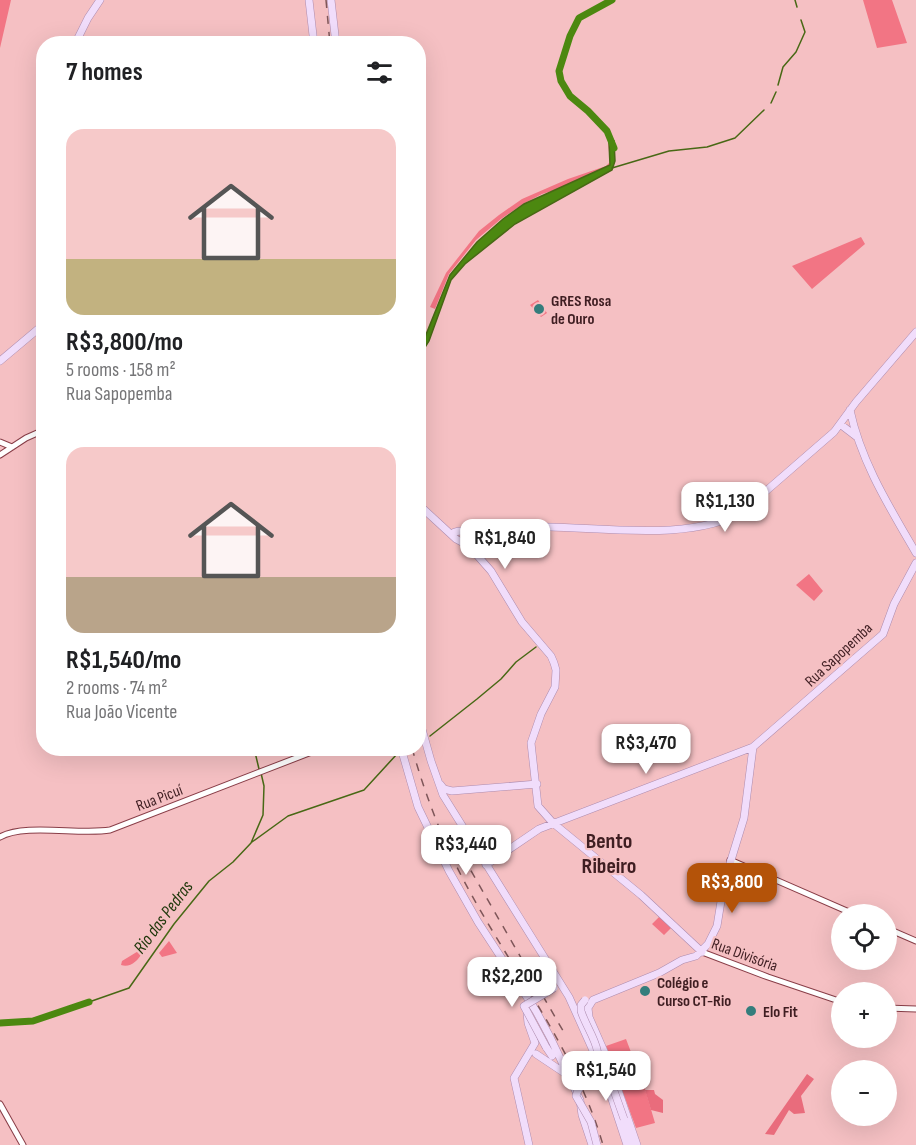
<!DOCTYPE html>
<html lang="en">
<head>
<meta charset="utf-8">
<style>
	:root { --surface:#fff; --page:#f6f6f6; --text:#202124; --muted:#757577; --accent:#b45309 }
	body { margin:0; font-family:"Sofia Sans Condensed",sans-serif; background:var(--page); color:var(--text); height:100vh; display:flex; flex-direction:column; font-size:22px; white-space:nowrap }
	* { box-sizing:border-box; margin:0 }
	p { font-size:20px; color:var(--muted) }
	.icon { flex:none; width:33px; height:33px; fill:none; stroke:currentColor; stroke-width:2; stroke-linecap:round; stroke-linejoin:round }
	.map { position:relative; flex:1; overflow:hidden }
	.side { position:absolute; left:36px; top:36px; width:390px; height:720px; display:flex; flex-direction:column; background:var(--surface); border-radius:24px; box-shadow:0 6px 24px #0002 }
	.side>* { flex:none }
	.controls { position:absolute; left:831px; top:904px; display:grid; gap:12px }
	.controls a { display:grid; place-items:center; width:66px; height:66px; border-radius:50%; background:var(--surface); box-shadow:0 6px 24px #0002; font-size:30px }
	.price { position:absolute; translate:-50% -51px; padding:0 14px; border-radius:12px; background:#fff; color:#222; font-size:20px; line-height:39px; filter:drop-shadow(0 2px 3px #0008) }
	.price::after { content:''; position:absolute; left:50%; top:36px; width:18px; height:14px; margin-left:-9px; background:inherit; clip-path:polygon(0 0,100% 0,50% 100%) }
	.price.selected { background:var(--accent); color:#fff }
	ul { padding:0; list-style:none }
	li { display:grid; align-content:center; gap:12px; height:318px; padding:0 30px }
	li span { display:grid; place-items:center; height:186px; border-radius:18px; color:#555 }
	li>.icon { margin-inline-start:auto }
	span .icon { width:108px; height:108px; fill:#fffc; stroke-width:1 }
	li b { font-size:26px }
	h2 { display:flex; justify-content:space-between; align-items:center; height:72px; padding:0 30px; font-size:26px }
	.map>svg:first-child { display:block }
	.green { fill:#f27584 }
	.forest { fill:#e96c7c }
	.water { fill:#4c8810; stroke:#486815; stroke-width:1.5 }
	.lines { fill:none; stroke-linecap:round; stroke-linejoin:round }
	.stream { stroke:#486815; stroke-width:1.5 }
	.river { stroke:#4c8810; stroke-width:7 }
	.minor-casing { stroke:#893e48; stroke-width:7 }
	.major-casing { stroke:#ad8bae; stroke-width:8 }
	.minor { stroke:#fff; stroke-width:5 }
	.major { stroke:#f1ddfb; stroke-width:7 }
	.rail { stroke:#7e5659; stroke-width:1.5; stroke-dasharray:8 8; stroke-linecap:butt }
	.major-bridge-casing { stroke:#ad8bae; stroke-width:8; stroke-linecap:butt }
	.major-bridge { stroke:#f1ddfb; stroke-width:7 }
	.poi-dot { fill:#347d7c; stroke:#f5c0c3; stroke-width:2 }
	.labels { text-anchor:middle; stroke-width:4.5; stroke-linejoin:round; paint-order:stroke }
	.poi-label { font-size:16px; font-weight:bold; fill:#3f1e22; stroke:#f5c0c3; text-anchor:start }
	.street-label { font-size:16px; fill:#3f1e22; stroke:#f5c0c3 }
	.water-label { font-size:18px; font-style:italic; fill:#1f370b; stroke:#f5c0c3 }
	.district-label { font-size:22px; font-weight:bold; fill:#3f1e22; stroke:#f5c0c3 }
</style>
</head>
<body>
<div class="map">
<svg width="916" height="1145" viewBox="0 0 916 1145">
	<rect width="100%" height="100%" fill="#f5c0c3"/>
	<path class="green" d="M0,0H11L0,48Z
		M863,0H892L907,43L877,48Z
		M608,142H611L613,149L610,168L587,180L542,194L523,204L501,219L476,240L449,274L435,309L430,307L446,273L479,231L499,215L522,199L568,179L606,166L610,162Z
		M861,237L865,244L812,289L792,266Z
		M538,300L547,313L541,317L530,305Z
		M809,574L823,591L814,601L796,585Z
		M659,917L673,926L664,935L652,924Z
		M169,941L177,953L162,957L159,953Z
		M140,950L142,953C138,961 130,968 121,965L122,961Z
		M626,1039L645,1089L655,1123L636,1128L606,1046Z"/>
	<path class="forest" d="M807,1074L814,1079L801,1096L805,1113L794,1114L789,1110L774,1135L765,1134Z
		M645,1090H654L655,1094L663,1100V1113L651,1110Z"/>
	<path class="water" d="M614,141L615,161L612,170L515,224L465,264L451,280L429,341L419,357V352L450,275L477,242L503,219L524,204L610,165L609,142Z"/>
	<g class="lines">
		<path class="stream" d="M795,0L797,7
			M778,85L783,67L796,52L805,32L801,20
			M771,103L776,92
			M612,168L669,151L707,147L735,138L764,110
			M430,736L477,699L501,679L516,662L536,647
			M418,739L420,738
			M254,748L259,769
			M252,842L288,816L364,790L397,754
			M89,1002L129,988L174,924L209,881L233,862L251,843L263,815L264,786L261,773"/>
		<path class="river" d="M612,0L579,18L570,36L559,71L561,81L570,96L588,111L607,131L614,148
			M0,1023L33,1021L89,1002"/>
		<g class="minor-casing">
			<path id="minor" d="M0,442L12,447
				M0,455L26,438L44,430
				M0,837C24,823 80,835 110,830L322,748
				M730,860L856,915
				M886,928L916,941
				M702,952L768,977L842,1002
				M886,1008L916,1009
				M0,1104L23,1145"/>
		</g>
		<g class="major-casing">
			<path id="major" d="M309,0L314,44
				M331,0L336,44
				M75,44L88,18L100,0
				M0,361L44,324
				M850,410C861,462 890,508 916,553
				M840,424L857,437
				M418,504L456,539L469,546L491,571L522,622L551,656L554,663L556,670L555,687L541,714L531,743L538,806L553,823L641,895L702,952
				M451,534C458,529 464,532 473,531C498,529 524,526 550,527C605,528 696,541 743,511L834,432L856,402L916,332
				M418,715L431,761L443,795L569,997L604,1075L627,1145
				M401,748L418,807L449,871L478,922L536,1011L550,1037L580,1100L582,1115L592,1145
				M440,784L444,789L452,791L537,784
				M486,865L539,829L753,747L883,634L894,604L916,563
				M527,1013L528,1023L535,1043L514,1078L529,1145
				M546,1047L552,1056L556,1050
				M536,1054L566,1074
				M624,1119L631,1145
				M637,1145L607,1058L589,1017L588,1008L593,1000L659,973L682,960L696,956L708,944L717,926L724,883L744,818L753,747"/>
		</g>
		<use href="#minor" class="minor"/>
		<use href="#major" class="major"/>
		<path class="rail" d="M326,0L330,44
			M412,748C426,798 445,847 470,892C516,976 576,1052 603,1145
			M455,843L566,1036"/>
		<g class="major-bridge-casing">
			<path id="major-bridge" d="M585,1000L581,1005V1011C587,1031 608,1053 592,1073C586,1081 578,1086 576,1096L591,1122L597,1145
				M546,1047L524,1006L554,988
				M593,1072L602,1069L608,1074L624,1119"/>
		</g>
		<use href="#major-bridge" class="major-bridge"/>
	</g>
	<g class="poi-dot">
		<circle cx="539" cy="309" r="6"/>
		<circle cx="645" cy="991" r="6"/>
		<circle cx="751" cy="1011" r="6"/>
	</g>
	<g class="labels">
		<g class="poi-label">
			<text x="551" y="306">GRES Rosa<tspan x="551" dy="18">de Ouro</tspan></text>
			<text x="657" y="988">Colégio e<tspan x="657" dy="18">Curso CT-Rio</tspan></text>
			<text x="763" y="1017">Elo Fit</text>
		</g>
		<g class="street-label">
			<text transform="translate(838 654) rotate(-43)" y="6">Rua Sapopemba</text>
			<text transform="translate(159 797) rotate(-21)" y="6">Rua Picuí</text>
			<text transform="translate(745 954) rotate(20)" y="6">Rua Divisória</text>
		</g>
		<g class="water-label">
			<text transform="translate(163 917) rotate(-53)" y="6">Rio das Pedras</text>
		</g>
		<g class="district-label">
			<text x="609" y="848">Bento<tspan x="609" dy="25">Ribeiro</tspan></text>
		</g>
	</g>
</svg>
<div class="controls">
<a><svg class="icon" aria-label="locate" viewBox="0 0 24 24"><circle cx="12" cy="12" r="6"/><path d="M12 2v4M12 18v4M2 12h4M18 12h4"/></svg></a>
<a>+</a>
<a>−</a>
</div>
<b class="price" style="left:725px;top:533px">R$1,130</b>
<b class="price" style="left:505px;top:570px">R$1,840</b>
<b class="price" style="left:646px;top:775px">R$3,470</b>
<b class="price" style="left:466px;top:876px">R$3,440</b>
<b class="price selected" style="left:732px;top:914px">R$3,800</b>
<b class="price" style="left:512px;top:1008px">R$2,200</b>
<b class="price" style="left:606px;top:1102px">R$1,540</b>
<section class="side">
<h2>7 homes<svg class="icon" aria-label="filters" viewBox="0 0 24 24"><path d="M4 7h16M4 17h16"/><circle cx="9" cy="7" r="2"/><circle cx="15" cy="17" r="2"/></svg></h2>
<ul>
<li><span style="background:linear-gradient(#f6c9c9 70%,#c2b280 0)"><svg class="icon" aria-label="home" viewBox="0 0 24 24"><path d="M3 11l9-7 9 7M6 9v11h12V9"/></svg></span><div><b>R$3,800/mo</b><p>5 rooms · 158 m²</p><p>Rua Sapopemba</p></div></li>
<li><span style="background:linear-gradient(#f6c9c9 70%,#b9a48a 0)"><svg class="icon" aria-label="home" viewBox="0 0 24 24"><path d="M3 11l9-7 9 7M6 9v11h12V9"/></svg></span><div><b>R$1,540/mo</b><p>2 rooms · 74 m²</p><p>Rua João Vicente</p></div></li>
</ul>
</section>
</div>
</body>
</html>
